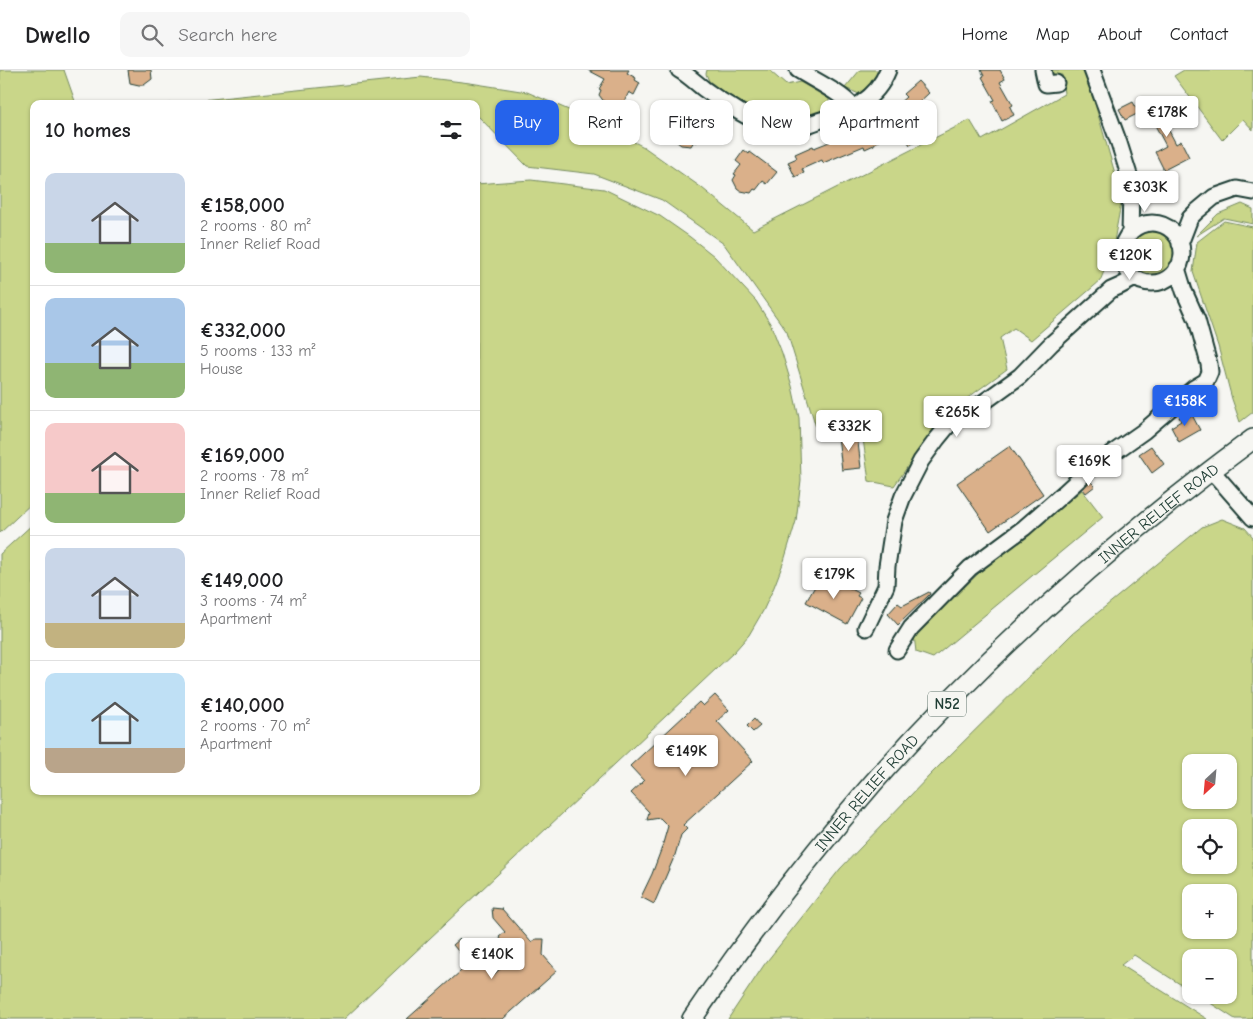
<!DOCTYPE html>
<html lang="en">
<head>
<meta charset="utf-8">
<style>
	:root { --surface:#fff; --page:#f6f6f6; --text:#202124; --muted:#757577; --line:#e0e0e0; --accent:#2563eb }
	body { margin:0; font-family:"Comic Neue",sans-serif; background:var(--page); color:var(--text); height:100vh; display:flex; flex-direction:column; font-size:19px; white-space:nowrap }
	* { box-sizing:border-box; margin:0 }
	p { font-size:16px; color:var(--muted) }
	.icon { flex:none; width:28px; height:28px; fill:none; stroke:currentColor; stroke-width:2; stroke-linecap:round; stroke-linejoin:round }
	.map { position:relative; flex:1; overflow:hidden }
	.details { position:absolute; left:30px; top:30px; width:450px; height:695px; display:flex; flex-direction:column; background:var(--surface); border-radius:10px; box-shadow:0 1px 4px #0004 }
	.details>* { flex:none }
	.banner { position:absolute; left:495px; top:30px; width:475px; height:45px; display:flex; gap:10px }
	.needle { width:32px; rotate:206deg }
	.tools { position:absolute; left:1182px; top:684px; display:grid; gap:10px }
	.tools a { display:grid; place-items:center; width:55px; height:55px; border-radius:10px; background:var(--surface); box-shadow:0 1px 4px #0004; font-size:25px }
	.price { position:absolute; translate:-50% -42px; padding:0 11px; border-radius:5px; background:#fff; color:#222; font-size:16px; line-height:32px; filter:drop-shadow(0 1px 2px #0008) }
	.price::after { content:''; position:absolute; left:50%; top:30px; width:15px; height:11px; margin-left:-8px; background:inherit; clip-path:polygon(0 0,100% 0,50% 100%) }
	.price.on { background:var(--accent); color:#fff }
	ul { padding:0; list-style:none }
	li { display:flex; align-items:center; gap:15px; height:125px; padding:0 15px }
	li+li { border-top:1px solid var(--line) }
	li span { display:grid; place-items:center; flex:none; width:140px; height:100px; border-radius:10px; color:#555 }
	li>.icon { margin-inline-start:auto }
	span .icon { width:60px; height:60px; fill:#fffc; stroke-width:1 }
	li b { font-size:21px }
	h2 { display:flex; justify-content:space-between; align-items:center; height:60px; padding:0 15px; font-size:21px }
	.pill { padding:0 18px; border-radius:10px; background:var(--surface); box-shadow:0 1px 4px #0004; font-size:18px; line-height:45px }
	.pill.on { background:var(--accent); color:#fff }
	header { display:flex; align-items:center; gap:30px; box-sizing:border-box; height:70px; padding:0 25px; background:var(--surface); border-bottom:1px solid var(--line) }
	header strong { font-size:24px }
	nav { display:flex; gap:28px; margin-inline-start:auto; font-size:18px }
	.search { width:350px; height:45px; background:var(--page); display:flex; align-items:center; gap:12px; box-sizing:border-box; padding:0 18px; border-radius:10px; color:var(--muted); font-size:19px }
	.map>svg:first-child { display:block }
	.green { fill:#c9d689; stroke:#748a5e; fill-rule:evenodd }
	.building { fill:#dab08a; stroke:#1f3d34 }
	.lines { fill:none; stroke-linecap:round; stroke-linejoin:round }
	.minor-casing { stroke:#1f3d34; stroke-width:19 }
	.major-casing { stroke:#1f3d34; stroke-width:22 }
	.minor { stroke:#f6f6f2; stroke-width:15 }
	.major { stroke:#f6f6f2; stroke-width:19 }
	.labels { text-anchor:middle; stroke-width:4; stroke-linejoin:round; paint-order:stroke }
	.shield { fill:#f6f6f2; stroke:#60746d; stroke-width:1 }
	.shield-label { font-size:15px; font-weight:bold; fill:#1f3d34 }
	.street-label { font-size:16px; fill:#1f3d34; stroke:#f6f6f2 }
</style>
</head>
<body>
<header>
<strong>Dwello</strong>
<div class="search"><svg class="icon" aria-label="search" viewBox="0 0 24 24"><circle cx="10" cy="10" r="6"/><path d="M15 15l6 6"/></svg>Search here</div>
<nav><a>Home</a><a>Map</a><a>About</a><a>Contact</a></nav>
</header>
<div class="map">
<svg width="1253" height="949" viewBox="0 0 1253 949">
	<rect width="100%" height="100%" fill="#f6f6f2"/>
	<filter id="ink" filterUnits="userSpaceOnUse"><feTurbulence type="fractalNoise" baseFrequency=".02" numOctaves="2"/><feDisplacementMap in="SourceGraphic" scale="10" xChannelSelector="R" yChannelSelector="G"/><feConvolveMatrix kernelMatrix="1 2 1 2 8 2 1 2 1" color-interpolation-filters="sRGB"/></filter>
	<g filter="url(#ink)">
		<path class="green" d="M0,0H64L76,34H34V431L0,463Z
			M707,0H772L771,2L786,15L800,12L829,29V35C823,42 818,42 810,45C797,49 780,52 768,48C747,42 726,23 709,11L706,4Z
			M860,0H879L869,15L859,24L845,18Z
			M1050,0H1083L1089,13L1122,128L1112,182L1100,211L1031,270L1014,258L1000,268L1007,299L943,346L894,416L869,411L861,355L816,357L787,262L724,174L662,130L594,104L527,96L476,44V34H164L421,7L470,13L527,22L585,47L644,77L702,118L753,160L970,50L982,70L1064,24L1062,5H1051Z
			M1184,0H1253V60L1243,49L1222,70L1174,6Z
			M531,110L604,119L660,146L690,167L714,186L756,231L771,255L782,283L792,316L799,348L801,410L796,451L784,491L774,517L763,541L749,565L734,582L344,949H0V484L34,453V721H476V114Z
			M1242,134L1253,139V154L1224,148L1196,166L1218,144Z
			M1224,151L1253,157V342L1240,352L1232,329L1218,276L1193,202L1197,172Z
			M1129 183a23 23 0 1 1 46 0a23 23 0 1 1-46 0Z
			M1082,420L1103,447L933,588L916,582L914,565L981,501Z
			M1222,449L1245,458L1253,467V949H1235L1198,925H1229V888H1191V921L1134,885L1121,895L1207,949H728L764,895L840,799L931,704L1072,564L1202,457ZM1191,692H1229V730H1191ZM1191,758H1229V795H1191ZM1191,822H1229V860H1191Z"/>
		<path class="building" d="M128,0H151L152,9L144,15H139L130,13Z
			M588,0H629L627,3L636,8L635,10L640,13L634,25L629,22L624,32L621,31L619,36L609,35L605,33L599,25L601,20L599,19L605,9Z
			M981,0H1000L1005,9L1000,12L1013,35L1010,37L1014,45L1002,51L992,31L995,30L982,7L984,6Z
			M918,11L929,23L914,37L917,39L905,50L919,70L910,75L899,58L874,74V75L865,79L864,76L823,93L822,90L802,99L804,103L795,107L788,92L797,88L795,84L813,76L814,78L857,61L859,65L901,36L898,34L906,27L903,24Z
			M1133,32L1139,43L1125,50L1119,39Z
			M1166,32L1176,50L1166,55L1176,74L1181,71L1189,87L1164,100L1155,82L1166,76L1148,42Z
			M680,34L685,37L687,35L710,50L709,51L714,54L707,66L702,63L696,73L694,71L691,76L681,75L677,72L672,64L674,59L672,58L678,48L673,46Z
			M744,80L749,84L750,82L777,102L767,114L763,111L756,120L754,119L751,123L741,121L737,118L733,110L736,105L734,104L741,95L736,91Z
			M1188,343L1190,346L1192,345L1200,360L1179,372L1171,357L1181,351L1179,347Z
			M857,364L861,398L842,400L838,366Z
			M1010,376L1043,424L990,461L957,413Z
			M1151,376L1164,394L1152,403L1139,384Z
			M1090,411L1095,416L1086,423L1083,419Z
			M821,506L840,517L842,514L859,523L857,526L861,528L847,554L806,532Z
			M929,522L930,524L898,555L888,544L898,533L902,536Z
			M715,625L729,640L717,651L753,691L683,755L687,759L681,765L675,785L654,834L641,827L652,804L661,780L668,756L660,748L647,750L649,742L631,723L644,711L630,696L699,632L703,636Z
			M754,649L760,656L753,662L747,656Z
			M492,838L502,839L531,872L536,869H544L543,885L557,901L503,949H407L469,894L453,875L460,869L492,906L515,886L499,867L505,862L493,848Z"/>
		<g class="lines">
			<g class="minor-casing">
				<path id="minor" d="M679,0C688,5 696,13 704,19C712,25 721,31 730,36C757,54 777,63 810,54C843,42 874,36 888,0
					M798,0C814,10 842,23 853,37
					M1043,0L1046,14L1056,13
					M1092,0L1119,73L1130,108L1131,122L1130,163
					M1122 183a30 30 0 1 1 60 0a30 30 0 1 1-60 0Z
					M1180,174L1190,148L1196,142L1214,127L1237,119L1253,122
					M1211,400L1253,448
					M866,558L886,516L887,496L894,451L903,426L921,391L937,369L951,352L984,332L1020,306L1051,274L1111,220L1120,216L1135,208
					M897,580L911,558L970,498L1024,458L1064,423L1090,399L1144,361L1194,318L1206,311L1210,302L1209,294L1197,250L1184,221L1177,198"/>
			</g>
			<g class="major-casing">
				<g id="major">
					<path id="s1" d="M692,949C747,867 808,788 873,713C986,585 1115,470 1253,369"/>
				</g>
			</g>
			<use href="#minor" class="minor"/>
			<use href="#major" class="major"/>
		</g>
	</g>
	<g class="labels">
		<rect class="shield" x="928" y="621.5" width="38" height="25" rx="4"/>
		<g class="shield-label">
			<text x="947" y="639">N52</text>
		</g>
		<g class="street-label">
			<text dy="6" stroke="none"><textPath href="#s1" startOffset="691">INNER RELIEF ROAD</textPath></text>
			<text dy="6" stroke="none"><textPath href="#s1" startOffset="286">INNER RELIEF ROAD</textPath></text>
		</g>
	</g>
</svg>
<div class="tools">
<a><svg class="needle" viewBox="-14 -14 28 28"><path d="M0-13l5 13h-10z" fill="#e53935"/><path d="M0 13l5-13h-10z" fill="#757577"/></svg></a>
<a><svg class="icon" aria-label="locate" viewBox="0 0 24 24"><circle cx="12" cy="12" r="6"/><path d="M12 2v4M12 18v4M2 12h4M18 12h4"/></svg></a>
<a>+</a>
<a>−</a>
</div>
<b class="price" style="left:1167px;top:68px">€178K</b>
<b class="price" style="left:1145px;top:143px">€303K</b>
<b class="price" style="left:1130px;top:211px">€120K</b>
<b class="price on" style="left:1185px;top:357px">€158K</b>
<b class="price" style="left:957px;top:368px">€265K</b>
<b class="price" style="left:849px;top:382px">€332K</b>
<b class="price" style="left:1089px;top:417px">€169K</b>
<b class="price" style="left:834px;top:530px">€179K</b>
<b class="price" style="left:686px;top:707px">€149K</b>
<b class="price" style="left:492px;top:910px">€140K</b>
<div class="banner">
<a class="pill on">Buy</a>
<a class="pill">Rent</a>
<a class="pill">Filters</a>
<a class="pill">New</a>
<a class="pill">Apartment</a>
</div>
<section class="details">
<h2>10 homes<svg class="icon" aria-label="filters" viewBox="0 0 24 24"><path d="M4 7h16M4 17h16"/><circle cx="9" cy="7" r="2"/><circle cx="15" cy="17" r="2"/></svg></h2>
<ul>
<li><span style="background:linear-gradient(#c9d6e8 70%,#8fb573 0)"><svg class="icon" aria-label="home" viewBox="0 0 24 24"><path d="M3 11l9-7 9 7M6 9v11h12V9"/></svg></span><div><b>€158,000</b><p>2 rooms · 80 m²</p><p>Inner Relief Road</p></div></li>
<li><span style="background:linear-gradient(#a9c7e8 65%,#8fb573 0)"><svg class="icon" aria-label="home" viewBox="0 0 24 24"><path d="M3 11l9-7 9 7M6 9v11h12V9"/></svg></span><div><b>€332,000</b><p>5 rooms · 133 m²</p><p>House</p></div></li>
<li><span style="background:linear-gradient(#f6c9c9 70%,#8fb573 0)"><svg class="icon" aria-label="home" viewBox="0 0 24 24"><path d="M3 11l9-7 9 7M6 9v11h12V9"/></svg></span><div><b>€169,000</b><p>2 rooms · 78 m²</p><p>Inner Relief Road</p></div></li>
<li><span style="background:linear-gradient(#c9d6e8 75%,#c2b280 0)"><svg class="icon" aria-label="home" viewBox="0 0 24 24"><path d="M3 11l9-7 9 7M6 9v11h12V9"/></svg></span><div><b>€149,000</b><p>3 rooms · 74 m²</p><p>Apartment</p></div></li>
<li><span style="background:linear-gradient(#bfe0f5 75%,#b9a48a 0)"><svg class="icon" aria-label="home" viewBox="0 0 24 24"><path d="M3 11l9-7 9 7M6 9v11h12V9"/></svg></span><div><b>€140,000</b><p>2 rooms · 70 m²</p><p>Apartment</p></div></li>
</ul>
</section>
</div>
</body>
</html>
